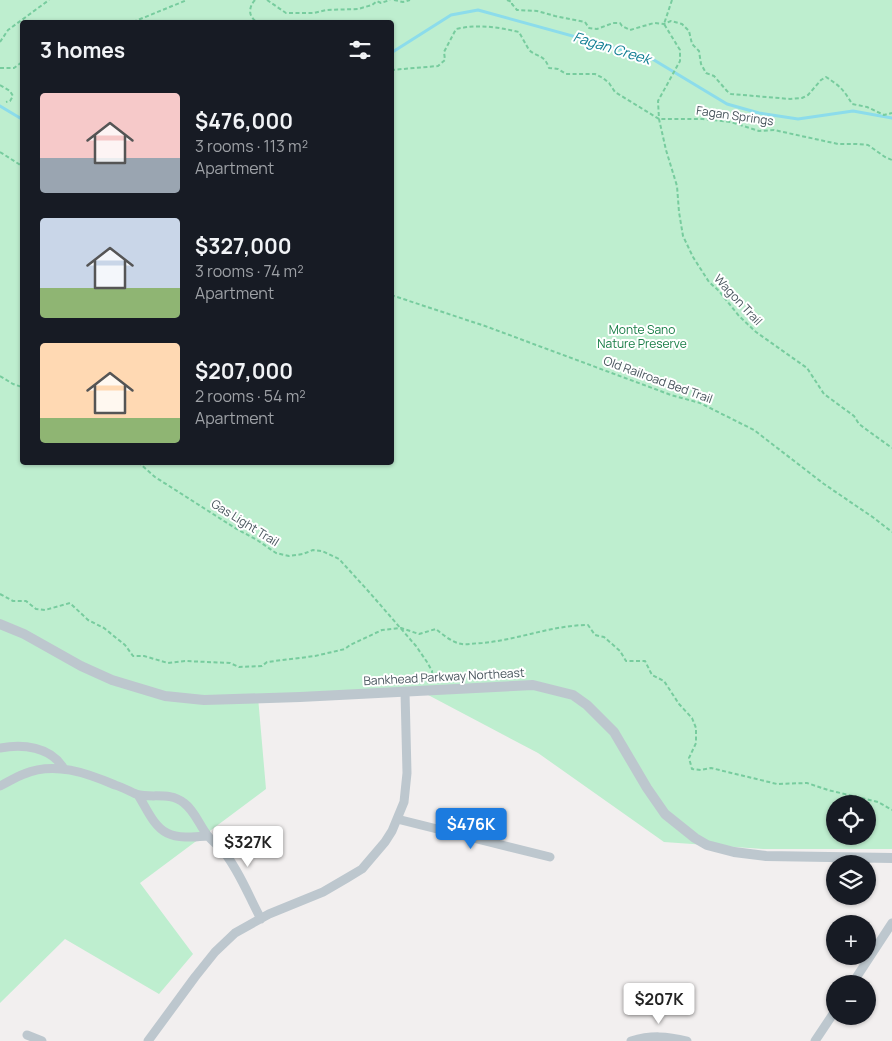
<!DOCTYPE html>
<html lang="en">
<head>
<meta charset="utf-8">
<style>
	:root { --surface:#171b24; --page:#242831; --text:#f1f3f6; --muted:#9ea1a6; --accent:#1c7bdf }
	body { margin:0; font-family:Manrope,sans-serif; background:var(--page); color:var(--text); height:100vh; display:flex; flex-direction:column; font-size:19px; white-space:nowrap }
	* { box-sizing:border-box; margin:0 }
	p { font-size:16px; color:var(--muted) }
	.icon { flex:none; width:28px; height:28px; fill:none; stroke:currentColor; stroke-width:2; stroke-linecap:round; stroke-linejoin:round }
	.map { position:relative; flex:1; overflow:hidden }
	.details { position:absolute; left:20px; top:20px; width:374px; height:445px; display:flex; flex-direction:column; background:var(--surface); border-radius:5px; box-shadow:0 1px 4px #0004 }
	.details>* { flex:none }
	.fabs { position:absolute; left:826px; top:795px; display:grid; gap:10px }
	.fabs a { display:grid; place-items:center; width:50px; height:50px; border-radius:50%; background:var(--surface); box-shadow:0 1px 4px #0004; font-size:25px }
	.price { position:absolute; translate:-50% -42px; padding:0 11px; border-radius:5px; background:#fff; color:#222; font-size:16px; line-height:32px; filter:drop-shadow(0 1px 2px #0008) }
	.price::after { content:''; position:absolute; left:50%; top:30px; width:15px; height:11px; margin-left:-8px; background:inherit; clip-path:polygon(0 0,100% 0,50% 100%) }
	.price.current { background:var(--accent); color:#fff }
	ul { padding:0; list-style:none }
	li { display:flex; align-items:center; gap:15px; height:125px; padding:0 20px }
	li span { display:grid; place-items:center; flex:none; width:140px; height:100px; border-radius:5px; color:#555 }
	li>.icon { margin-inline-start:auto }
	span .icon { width:60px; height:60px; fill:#fffc; stroke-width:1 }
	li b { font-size:21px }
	h2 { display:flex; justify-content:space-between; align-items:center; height:60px; padding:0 20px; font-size:21px }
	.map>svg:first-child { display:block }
	.green { fill:#beeecf; fill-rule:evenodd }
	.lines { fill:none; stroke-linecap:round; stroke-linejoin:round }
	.stream { stroke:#8cdceb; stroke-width:3 }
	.path { stroke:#77cc9e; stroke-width:2; stroke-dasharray:4 2.5; stroke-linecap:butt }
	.minor { stroke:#bdc7ce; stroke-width:9 }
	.tertiary { stroke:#bdc7ce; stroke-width:10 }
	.labels { text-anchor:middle; stroke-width:4; stroke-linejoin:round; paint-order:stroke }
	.street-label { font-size:12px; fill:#47545c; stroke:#fff }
	.park-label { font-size:12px; fill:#187d46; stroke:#fff }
	.water-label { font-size:14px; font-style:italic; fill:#0e7d92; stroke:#fff }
</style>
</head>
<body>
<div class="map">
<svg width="892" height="1041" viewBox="0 0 892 1041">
	<rect width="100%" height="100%" fill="#f2efef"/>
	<path class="green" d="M0,0H892V849H763L664,842L538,753L413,687L258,697L266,789L140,883L193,954L159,994L65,939L0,1003ZM22,22H391V462H22ZM835,804H868V836H835Z"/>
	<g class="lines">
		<path class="stream" d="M391,53L451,15L478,10L649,57L727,104L759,113L798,119L853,111L892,118
			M0,106L20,118H22"/>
		<path class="path" d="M255,0C251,4 248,12 252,17C253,19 255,21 257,22
			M267,0L286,13H314L326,10L358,9L372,5L377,1L381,3L390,0
			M394,0L403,2L410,0
			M507,0L512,2V4L517,10L537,11L555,16L585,22L589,28L597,29L613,23H620L622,26L630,30L654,23L664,24L671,21L682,24L689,31L692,44L699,51L701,64L706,73L714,76L727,91L731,94L790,99L802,98L808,95L821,80L826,77C840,86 844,90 852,104L867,107L884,115L892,113
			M672,0L664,24L680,50V61L658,101L659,119L666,150L677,186L679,212L683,236L693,257L709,282L719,291L739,316L756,332L807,368L824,394L854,416L859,424L867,430L892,448
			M133,22L187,0
			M0,42L8,30L49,0
			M0,68H14L22,62
			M391,70L438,66L445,60L444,52L456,29C478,24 498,27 519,32L529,50C538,58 544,54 549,68L558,69L566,74H595L603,78L609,83L615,92L659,119H703L731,122L759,131L774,130L838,144H857L868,145L885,157L892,160
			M0,85L10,91L13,96L10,101L6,102
			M0,152L22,166
			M391,295L485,326L671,395L700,403L754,430L824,484L874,518L892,532
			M0,376L13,384L22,387
			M138,462L155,477L235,528L257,540L276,553L289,556L303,554L313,550L322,551L339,559L370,593L416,646L427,662L432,671L433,680
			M0,594L13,601H26L36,609L45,610L70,603L88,620L104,628L115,637L125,645L133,656H144L168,663L185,661L230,663L239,667L262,666L267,662L315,656L345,649L350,645L382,630L401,628L419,634L436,629C443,635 453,643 462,644C468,645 475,643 482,643C517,640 553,625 588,625L595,635L604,637L620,651L626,661H645L652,675L664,681L679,704L692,718L696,728V743L689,758L692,769L701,770L711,768L777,784L807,783L828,790L878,802L892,810"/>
		<path class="minor" d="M0,748C22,744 51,746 64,769
			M0,786C8,782 16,777 24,774C54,761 87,773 115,785C122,787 129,791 136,794C152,799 169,791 184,803C195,811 199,825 208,836C213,842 219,846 224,852C240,872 249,897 261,919
			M138,795C146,807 153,826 167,833C179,839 195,837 208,836
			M397,819L550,857
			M852,984L892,923
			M27,1035L42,1041
			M148,1041L195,977L215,952L235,933L269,914L323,892L347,878L362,869L385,842L392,831L404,802L407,773L405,692
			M631,1041C651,1035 667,1036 687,1041
			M815,1041L835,1011"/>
		<path class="tertiary" d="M0,624L24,634L81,666L112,680L165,696L204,700L300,697L533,685L573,695L587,705L614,732L647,788L665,814L695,838L707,845L734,852L766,856L892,858"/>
	</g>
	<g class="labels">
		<g class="street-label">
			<text transform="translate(735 116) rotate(8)" y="4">Fagan Springs</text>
			<text transform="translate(738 300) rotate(47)" y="4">Wagon Trail</text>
			<text transform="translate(658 380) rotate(20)" y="4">Old Railroad Bed Trail</text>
			<text transform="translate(245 523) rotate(32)" y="4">Gas Light Trail</text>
			<text transform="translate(444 677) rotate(-3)" y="4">Bankhead Parkway Northeast</text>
		</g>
		<g class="park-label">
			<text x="642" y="334">Monte Sano<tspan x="642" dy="14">Nature Preserve</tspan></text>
		</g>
		<g class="water-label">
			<text transform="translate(612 48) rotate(17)" y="5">Fagan Creek</text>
		</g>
	</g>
</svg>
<div class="fabs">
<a><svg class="icon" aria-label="locate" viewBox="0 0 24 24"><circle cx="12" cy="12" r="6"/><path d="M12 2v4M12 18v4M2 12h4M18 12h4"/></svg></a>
<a><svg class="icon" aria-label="layers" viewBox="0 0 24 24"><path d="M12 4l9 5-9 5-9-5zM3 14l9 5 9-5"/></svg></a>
<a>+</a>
<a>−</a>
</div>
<b class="price current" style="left:471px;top:850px">$476K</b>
<b class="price" style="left:248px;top:868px">$327K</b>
<b class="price" style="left:659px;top:1025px">$207K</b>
<section class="details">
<h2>3 homes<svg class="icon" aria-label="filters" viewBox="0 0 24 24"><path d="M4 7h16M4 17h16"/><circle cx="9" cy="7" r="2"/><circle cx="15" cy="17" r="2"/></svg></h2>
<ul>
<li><span style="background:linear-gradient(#f6c9c9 65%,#9aa5b1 0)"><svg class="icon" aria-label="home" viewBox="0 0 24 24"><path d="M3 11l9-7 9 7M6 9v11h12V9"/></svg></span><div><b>$476,000</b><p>3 rooms · 113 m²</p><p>Apartment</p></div></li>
<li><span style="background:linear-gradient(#c9d6e8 70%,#8fb573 0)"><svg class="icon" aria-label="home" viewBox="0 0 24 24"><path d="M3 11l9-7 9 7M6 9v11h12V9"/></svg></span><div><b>$327,000</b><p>3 rooms · 74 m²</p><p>Apartment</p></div></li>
<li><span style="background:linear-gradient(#ffd9b3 75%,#8fb573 0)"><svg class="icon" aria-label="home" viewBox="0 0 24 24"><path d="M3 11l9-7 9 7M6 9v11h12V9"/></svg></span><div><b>$207,000</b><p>2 rooms · 54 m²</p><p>Apartment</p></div></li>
</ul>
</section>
</div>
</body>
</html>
